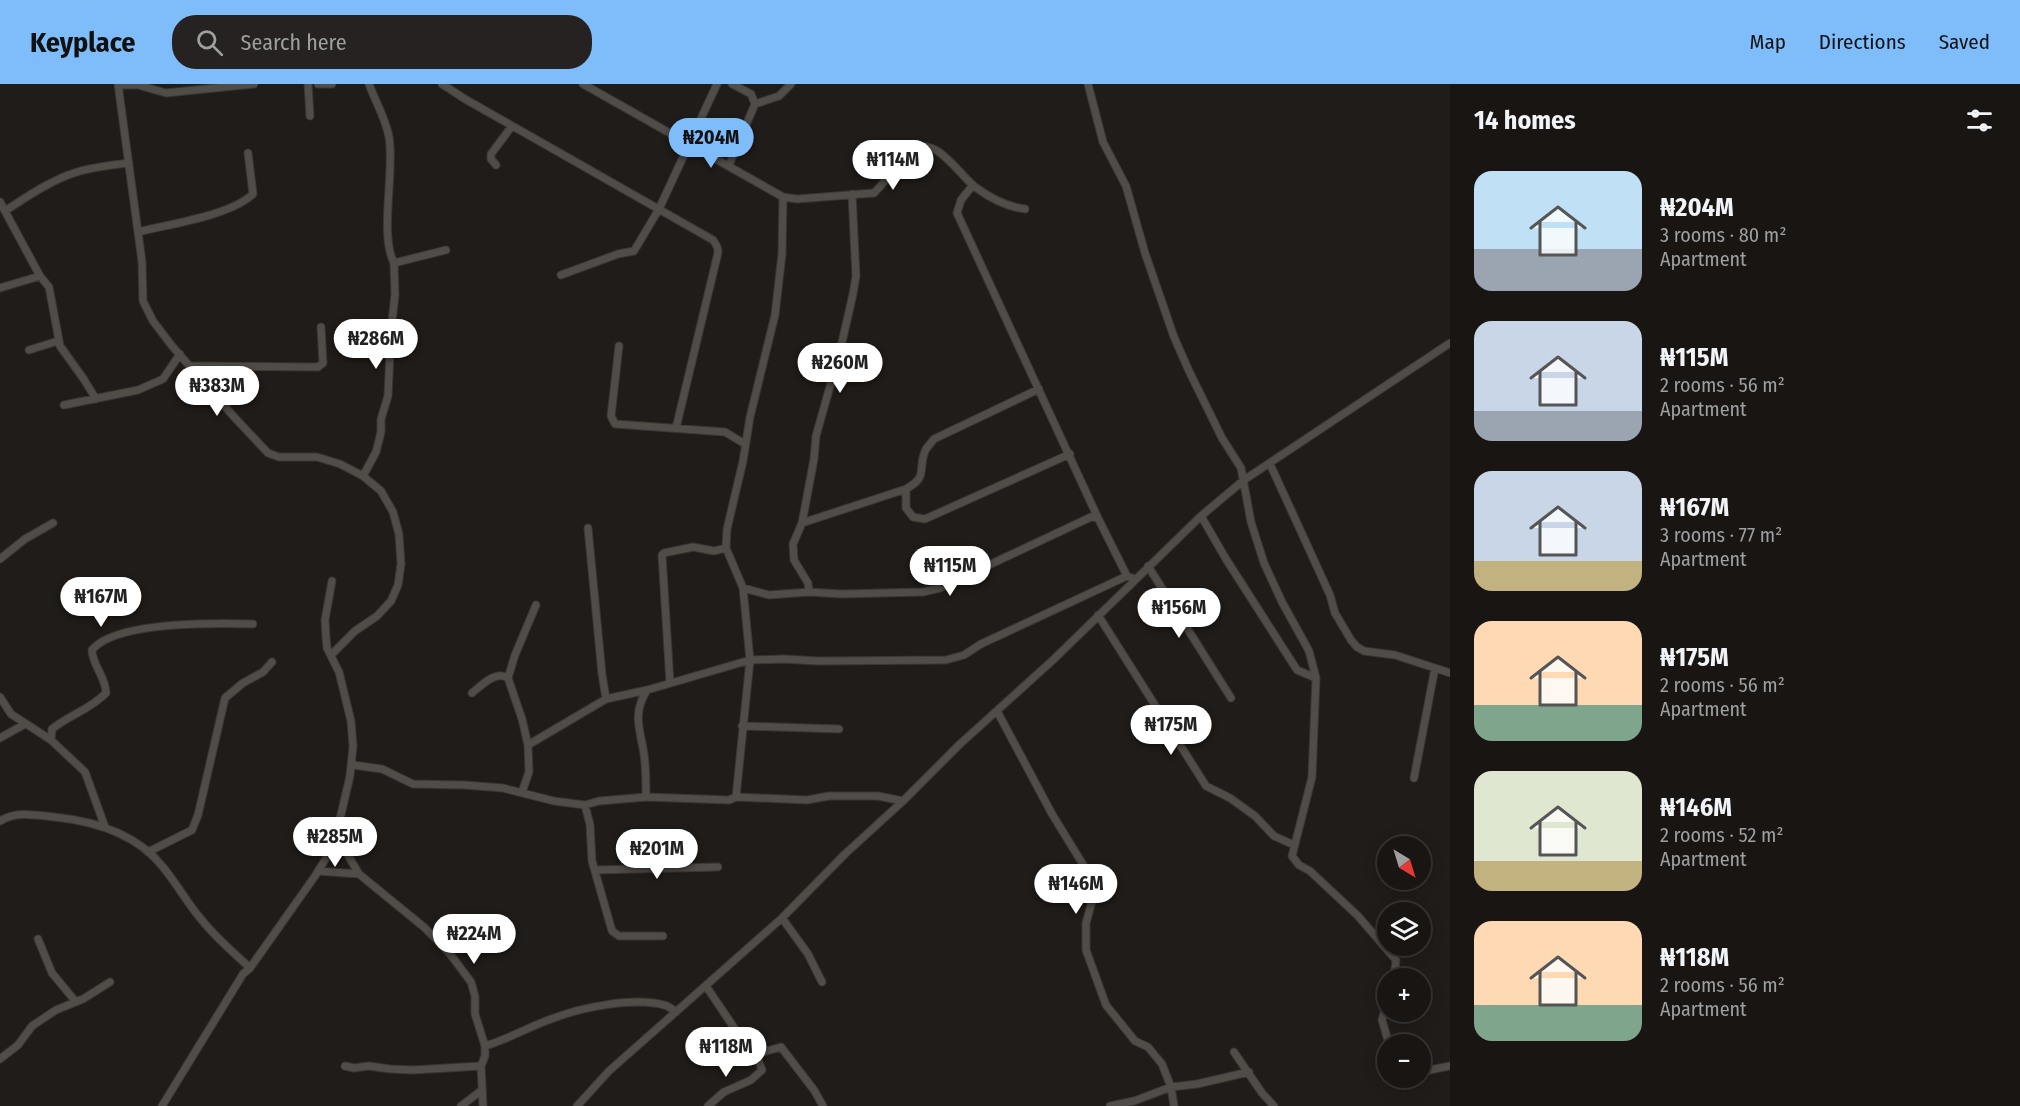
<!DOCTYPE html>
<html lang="en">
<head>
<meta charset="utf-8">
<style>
	:root { --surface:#181513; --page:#252221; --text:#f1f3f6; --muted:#9f9fa0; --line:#363433; --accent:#7fbdfa }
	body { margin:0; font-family:"Fira Sans Condensed",sans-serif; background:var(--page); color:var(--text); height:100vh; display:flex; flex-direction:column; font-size:22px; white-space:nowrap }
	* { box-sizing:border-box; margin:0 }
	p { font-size:20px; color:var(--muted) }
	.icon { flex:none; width:33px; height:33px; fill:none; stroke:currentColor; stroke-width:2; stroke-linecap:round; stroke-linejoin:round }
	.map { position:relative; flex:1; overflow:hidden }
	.sheet { display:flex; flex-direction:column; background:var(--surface); width:570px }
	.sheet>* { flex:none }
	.needle { width:39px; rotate:142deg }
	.tools { position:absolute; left:1377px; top:752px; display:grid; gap:12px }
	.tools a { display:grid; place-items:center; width:54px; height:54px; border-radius:50%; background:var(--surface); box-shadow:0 3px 15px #0003,0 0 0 2px var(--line); font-size:30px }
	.price { position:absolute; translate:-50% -51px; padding:0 14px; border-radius:21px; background:#fff; color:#222; font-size:20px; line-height:39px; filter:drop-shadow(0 2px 3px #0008) }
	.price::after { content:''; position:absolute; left:50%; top:36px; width:18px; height:14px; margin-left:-9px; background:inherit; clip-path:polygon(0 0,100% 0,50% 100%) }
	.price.selected { background:var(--accent); color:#111 }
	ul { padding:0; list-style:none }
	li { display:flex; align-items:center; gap:18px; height:150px; padding:0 24px }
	li span { display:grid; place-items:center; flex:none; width:168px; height:120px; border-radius:18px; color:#555 }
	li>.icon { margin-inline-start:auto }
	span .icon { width:72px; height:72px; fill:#fffc; stroke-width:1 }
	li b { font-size:26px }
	h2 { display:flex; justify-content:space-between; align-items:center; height:72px; padding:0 24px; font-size:26px }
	header { display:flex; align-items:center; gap:36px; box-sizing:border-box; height:84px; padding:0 30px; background:var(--accent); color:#111 }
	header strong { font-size:28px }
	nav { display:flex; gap:33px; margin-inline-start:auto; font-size:21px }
	.search { width:420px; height:54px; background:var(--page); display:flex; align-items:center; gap:15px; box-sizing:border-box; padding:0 21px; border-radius:24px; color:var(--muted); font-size:22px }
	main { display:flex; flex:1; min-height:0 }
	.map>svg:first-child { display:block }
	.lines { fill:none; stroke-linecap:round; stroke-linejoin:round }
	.minor-casing { stroke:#393634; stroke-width:9 }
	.minor { stroke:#504c48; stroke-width:7 }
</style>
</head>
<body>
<header>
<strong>Keyplace</strong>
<div class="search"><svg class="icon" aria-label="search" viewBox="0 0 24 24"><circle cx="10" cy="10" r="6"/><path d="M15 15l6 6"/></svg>Search here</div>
<nav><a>Map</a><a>Directions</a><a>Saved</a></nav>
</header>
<main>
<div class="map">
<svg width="1450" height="1022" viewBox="0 0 1450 1022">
	<rect width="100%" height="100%" fill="#201c19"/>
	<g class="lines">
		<g class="minor-casing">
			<path id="minor" d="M118,0L142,178L143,217L153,237L172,262L235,334L268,369L279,373H317L340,380L363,392L381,407L393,428L399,450L401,480L398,501L391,517L377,532L355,547L331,571
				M308,0L310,32
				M318,0H332
				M369,0C375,17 386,35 389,53C395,88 379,150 394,179L446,166
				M442,0L465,15L713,156C718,163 719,166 717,173L676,344
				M583,0L783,113L797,115L874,109C888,95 900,76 917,65C936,53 961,92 975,103C990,114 1007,123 1025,125
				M1088,0L1103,58L1126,102L1145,169L1174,253L1189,287L1222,354L1241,384L1251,438L1264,479L1282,518L1309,567L1316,594L1312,693L1292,772L1299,781L1310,787L1358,832L1396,876L1394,894
				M118,1H138L166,9L254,0
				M755,20L779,12L791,0
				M496,81L491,75V70L512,42
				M729,81L755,20L751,10L732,0
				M973,101L961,116L957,129L1098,434
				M0,118L40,192L49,203L60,262L83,294L96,315
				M5,127C28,112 51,96 77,88C93,83 112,81 129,79
				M138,148C169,140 230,132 253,110L248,69
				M561,191L618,170L634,167L659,125L717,0
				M0,204L40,192
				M619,262L611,332L615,340L725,348L745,360
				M29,266L58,257
				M192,282L318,283L323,279L321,243
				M64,321L138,306L163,295L180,270
				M1270,380L1330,511L1335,529L1351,556L1357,563L1364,567L1395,571L1450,589
				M363,392L376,368L381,348V335L388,312L391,246L395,211L394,179
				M906,405V424L913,433L925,435L1070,370
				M1201,432L1226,475L1297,586L1316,594
				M802,439L906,405C929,392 917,387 925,367C927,363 931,359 934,355L1039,305
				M588,444L602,590L606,615
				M0,475L25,455L53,439
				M1148,482L1231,614
				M743,504L769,511L809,508L841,510L923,508L940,504L1091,433L1098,434L1127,492
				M809,508L808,499L794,476L793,460L802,439L814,375L816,352L840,267L853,210L856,192L852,110
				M1098,531L1206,702L1230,714L1255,732L1274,752L1294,761
				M670,599L662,471L664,469L693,463L714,467L726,464
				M472,609C482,601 496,586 508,594
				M0,613L11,630L51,656L85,688L105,743
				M997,627L1052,730L1087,787L1093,801V814L1086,839V866L1106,921L1135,957L1148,963L1162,980L1171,1003L1174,1022
				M742,642L839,645
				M0,654L25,640
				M51,656L52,645C69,631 91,625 106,609C106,593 92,581 92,566C116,537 217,539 253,540
				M528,661L606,615L647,606
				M353,681L382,685L413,700L464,701L503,704L554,717L585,721L599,717L646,713L729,716L736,713L807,716L829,712H878L903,717
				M1414,694L1435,584
				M522,708L529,688L528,661L522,635L508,594L515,571L536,521
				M646,713C646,699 646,684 644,670C640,645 632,630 647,606L750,576L784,575L818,577L946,576L964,571L981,560L1127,492L1134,495
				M736,713L750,576L743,504L726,464L727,445L743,377L750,333L775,231L782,170L783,113
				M585,721L590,741L592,777L612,847L619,852H663
				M340,735L345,766L359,790L425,844L450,870L471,898L475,912V930L485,962V972L481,982L483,1022
				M0,737C17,727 34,731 54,733C94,737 137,750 163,783C177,800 187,819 201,835C215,853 233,868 250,884
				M148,768L192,746L198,731L225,614L243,599L263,588L272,578
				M595,786L718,783
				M318,787L359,790
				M782,834L808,870L822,898
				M38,855L52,889L76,918
				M706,902L741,954L756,970L781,963L814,1006L823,1022
				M1388,915L1382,936L1389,960
				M485,962C509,955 530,942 554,934C583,923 634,913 664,921C669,922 672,925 676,928
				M1234,968L1262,1009L1274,1022
				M0,975L18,961L32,942L56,926L83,915L110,898
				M345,982L354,984L369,982L390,985L413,986L481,982
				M1420,988L1450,982
				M162,1022L243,890L250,884L315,792L328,771L336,752L350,692L353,662L351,637L339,588L327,564L326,553L325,536L332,497
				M461,1022L482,1006
				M577,1022L609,987L782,834L845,770L903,717L960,660L1053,576L1201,432L1244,396L1450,259
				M708,1022L724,1008L751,996L762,986L756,970
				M1110,1022L1134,1017L1171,1003L1197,1000L1249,988"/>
		</g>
		<use href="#minor" class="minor"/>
	</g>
</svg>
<div class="tools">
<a><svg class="needle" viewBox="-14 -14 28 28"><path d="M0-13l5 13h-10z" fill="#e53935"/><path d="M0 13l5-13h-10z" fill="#9f9fa0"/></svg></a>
<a><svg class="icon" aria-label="layers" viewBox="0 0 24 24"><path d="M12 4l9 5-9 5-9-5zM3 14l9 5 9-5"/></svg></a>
<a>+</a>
<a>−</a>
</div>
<b class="price selected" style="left:711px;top:85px">₦204M</b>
<b class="price" style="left:893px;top:107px">₦114M</b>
<b class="price" style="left:376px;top:286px">₦286M</b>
<b class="price" style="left:840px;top:310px">₦260M</b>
<b class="price" style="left:217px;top:333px">₦383M</b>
<b class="price" style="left:950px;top:513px">₦115M</b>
<b class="price" style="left:101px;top:544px">₦167M</b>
<b class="price" style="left:1179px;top:555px">₦156M</b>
<b class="price" style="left:1171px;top:672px">₦175M</b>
<b class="price" style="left:335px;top:784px">₦285M</b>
<b class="price" style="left:657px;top:796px">₦201M</b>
<b class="price" style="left:1076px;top:831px">₦146M</b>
<b class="price" style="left:474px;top:881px">₦224M</b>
<b class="price" style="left:726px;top:994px">₦118M</b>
</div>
<section class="sheet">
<h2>14 homes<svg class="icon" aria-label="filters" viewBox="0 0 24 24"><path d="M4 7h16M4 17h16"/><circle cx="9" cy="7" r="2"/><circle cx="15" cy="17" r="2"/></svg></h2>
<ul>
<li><span style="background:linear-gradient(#bfe0f5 65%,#9aa5b1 0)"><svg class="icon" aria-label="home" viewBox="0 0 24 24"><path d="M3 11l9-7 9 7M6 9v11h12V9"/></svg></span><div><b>₦204M</b><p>3 rooms · 80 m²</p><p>Apartment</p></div></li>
<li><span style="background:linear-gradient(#c9d6e8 75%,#9aa5b1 0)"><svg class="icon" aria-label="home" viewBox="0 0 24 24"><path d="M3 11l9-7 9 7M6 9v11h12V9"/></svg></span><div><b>₦115M</b><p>2 rooms · 56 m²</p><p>Apartment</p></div></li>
<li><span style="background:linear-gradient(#c9d6e8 75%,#c2b280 0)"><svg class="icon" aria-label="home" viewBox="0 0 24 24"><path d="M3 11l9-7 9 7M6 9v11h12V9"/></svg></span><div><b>₦167M</b><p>3 rooms · 77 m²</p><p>Apartment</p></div></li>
<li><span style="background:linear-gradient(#ffd9b3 70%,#7fa58c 0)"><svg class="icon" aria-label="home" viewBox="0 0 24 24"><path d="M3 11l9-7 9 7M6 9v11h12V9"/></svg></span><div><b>₦175M</b><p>2 rooms · 56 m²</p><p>Apartment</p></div></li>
<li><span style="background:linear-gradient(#dfe7d0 75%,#c2b280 0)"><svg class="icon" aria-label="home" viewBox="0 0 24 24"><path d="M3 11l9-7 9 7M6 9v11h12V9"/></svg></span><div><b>₦146M</b><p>2 rooms · 52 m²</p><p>Apartment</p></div></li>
<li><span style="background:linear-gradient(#ffd9b3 70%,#7fa58c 0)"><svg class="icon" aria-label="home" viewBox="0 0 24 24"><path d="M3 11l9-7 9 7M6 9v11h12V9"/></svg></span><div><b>₦118M</b><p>2 rooms · 56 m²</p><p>Apartment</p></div></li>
</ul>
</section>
</main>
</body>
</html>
